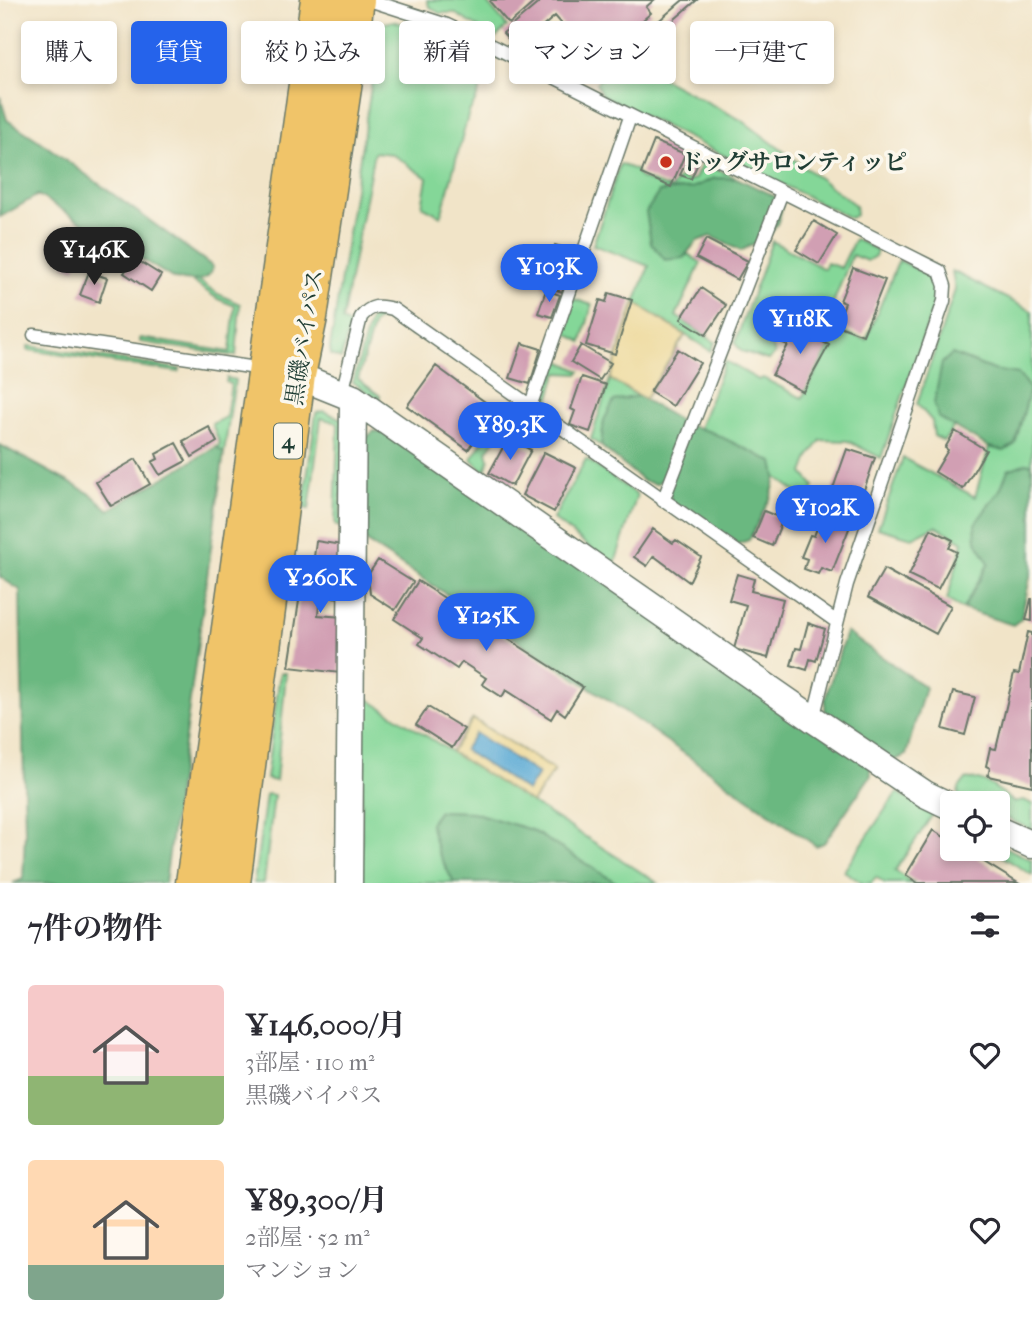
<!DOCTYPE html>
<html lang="ja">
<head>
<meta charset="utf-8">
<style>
	:root { --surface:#fff; --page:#f2f2f3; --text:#2b2b33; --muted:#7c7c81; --accent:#2563eb }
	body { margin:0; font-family:"IM FELL French Canon","Noto Serif JP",serif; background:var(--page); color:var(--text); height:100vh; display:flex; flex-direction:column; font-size:26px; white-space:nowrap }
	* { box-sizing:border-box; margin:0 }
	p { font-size:23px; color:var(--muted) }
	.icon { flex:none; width:38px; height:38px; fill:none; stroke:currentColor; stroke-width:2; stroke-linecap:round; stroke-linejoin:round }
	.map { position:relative; height:883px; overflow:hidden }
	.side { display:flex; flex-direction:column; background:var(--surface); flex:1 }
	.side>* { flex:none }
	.top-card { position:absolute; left:21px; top:21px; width:990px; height:63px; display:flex; gap:14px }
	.buttons { position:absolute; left:940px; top:791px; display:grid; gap:14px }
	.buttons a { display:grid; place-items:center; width:70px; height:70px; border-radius:7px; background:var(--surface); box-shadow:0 4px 10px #0003; font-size:35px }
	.price { position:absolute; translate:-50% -60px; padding:0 16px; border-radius:24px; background:var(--accent); color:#fff; font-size:23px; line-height:46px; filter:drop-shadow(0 2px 4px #0008) }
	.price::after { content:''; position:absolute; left:50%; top:42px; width:21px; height:16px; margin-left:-10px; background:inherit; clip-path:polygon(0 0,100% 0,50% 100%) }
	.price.selected { background:#222; color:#fff }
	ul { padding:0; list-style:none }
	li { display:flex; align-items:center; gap:21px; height:175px; padding:0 28px }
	li span { display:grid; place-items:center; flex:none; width:196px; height:140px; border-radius:7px; color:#555 }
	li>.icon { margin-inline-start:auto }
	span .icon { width:84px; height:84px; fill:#fffc; stroke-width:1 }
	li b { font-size:30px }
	h2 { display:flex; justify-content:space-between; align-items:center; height:84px; padding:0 28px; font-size:30px }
	.tag { padding:0 24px; border-radius:7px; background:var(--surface); box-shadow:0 4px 10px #0003; font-size:24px; line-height:63px }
	.tag.selected { background:var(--accent); color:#fff }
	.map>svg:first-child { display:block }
	.green { fill:#84d798; stroke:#528a66; stroke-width:2 }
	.forest { fill:#6bb880; stroke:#457a5a; stroke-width:2 }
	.sand { fill:#eeda9e; stroke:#868c69; stroke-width:2; fill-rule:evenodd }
	.water { fill:#5baad5; stroke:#3d7484; stroke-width:2 }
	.building { fill:#d19fb3 }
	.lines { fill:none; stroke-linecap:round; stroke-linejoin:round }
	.service-casing { stroke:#687768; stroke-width:15 }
	.minor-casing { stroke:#687768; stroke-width:29 }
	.trunk-casing { stroke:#687768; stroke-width:41 }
	.service { stroke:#fff; stroke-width:12 }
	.minor { stroke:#fff; stroke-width:26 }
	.trunk { stroke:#f0c469; stroke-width:38 }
	.poi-dot { fill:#c8321e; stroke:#fbf7ec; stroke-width:2.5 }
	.labels { text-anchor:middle; stroke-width:7; stroke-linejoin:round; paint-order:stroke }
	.shield { fill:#fbf7ec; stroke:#61756b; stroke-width:2 }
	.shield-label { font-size:21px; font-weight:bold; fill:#1f3d34 }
	.poi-label { font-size:23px; font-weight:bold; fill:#1f3d34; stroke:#fbf7ec; text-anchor:start }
	.street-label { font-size:23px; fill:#1f3d34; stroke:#fbf7ec }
</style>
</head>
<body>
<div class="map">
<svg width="1032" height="883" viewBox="0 0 1032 883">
	<rect width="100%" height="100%" fill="#fbf7ec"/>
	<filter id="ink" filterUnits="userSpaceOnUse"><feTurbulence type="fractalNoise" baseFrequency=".0143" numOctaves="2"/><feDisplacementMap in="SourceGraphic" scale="14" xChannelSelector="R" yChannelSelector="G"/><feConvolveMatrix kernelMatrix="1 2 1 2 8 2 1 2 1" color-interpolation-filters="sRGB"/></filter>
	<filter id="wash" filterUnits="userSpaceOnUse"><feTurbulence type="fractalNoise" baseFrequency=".00686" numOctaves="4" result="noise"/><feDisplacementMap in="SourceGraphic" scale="28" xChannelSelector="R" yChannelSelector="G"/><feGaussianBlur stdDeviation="1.57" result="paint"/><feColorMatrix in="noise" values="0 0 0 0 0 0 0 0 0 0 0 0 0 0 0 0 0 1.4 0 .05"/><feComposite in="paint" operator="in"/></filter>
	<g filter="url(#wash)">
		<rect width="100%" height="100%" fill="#f1e4c8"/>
		<path class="green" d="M427,0H491L488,4L507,26L496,38L454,13H439L429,6Z
			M393,21L472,44L484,51C484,75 482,92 469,112L441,216L422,206L427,178L392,154L374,152L342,321L350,325L341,359L331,355L330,348L381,24Z
			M630,61L743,121L855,205L856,215L850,218L602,95L596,83L618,63Z
			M702,163L739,179L715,178L692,188L659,192L683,258L688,254L701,263L676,316L715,342L711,351L635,303L649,266L593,245L620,164L636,170L640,178L671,189L679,178L688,181L695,179Z
			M855,239L877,250L875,256L867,261L852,255L827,319L833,328L866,340L899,260L932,277L937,281L938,294L881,458L848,441L821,440L809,457L803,473L814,486L808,501L776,477L772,462L699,428L725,361L759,380L763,378L802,398L834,339L794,317L779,326L770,339L775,354L768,360L741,351L735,343L772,241L824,269L827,263L841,268Z
			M952,271L1032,311V465L1027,463L1008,470L1000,490L986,508L976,541L989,563L963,609L947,600L963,542L936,526L912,538L878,528L903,458L975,497L989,447L1004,451L1015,444L1030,389L1018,374L996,371L952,354L939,418L954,426L944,441L934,436L932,421L917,404L955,290Z
			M198,280L218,294L240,304L236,356L140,342V338L230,352L235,306L218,299L192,281Z
			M574,299L592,305L582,342L562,331Z
			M382,312L414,332L412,336L384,317L374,323L358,379L380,396L379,400L353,382L370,320Z
			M28,346L180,369L178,372L28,350Z
			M554,358L580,371L578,374L557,373L549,401L556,410L554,416L543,406L541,400Z
			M227,378L235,380L224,453L216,447L220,444L212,424L226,417L231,384L226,382Z
			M610,379L638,396L604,420L601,446L591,439Z
			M323,411L344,420L340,527L335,525L338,423L321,418L309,509L303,508L316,413Z
			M498,419L507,424L487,451L489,460L485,471L471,459Z
			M586,459L637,495L614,566L553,519Z
			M280,673H286L276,781L266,779Z
			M362,695L658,883H617L531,830L473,812L439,811L430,823L438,852L454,883H361Z
			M966,779C989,778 996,790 1014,802L1024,800L1032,804V830L998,814V803H976L958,795L959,788Z
			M897,792L933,814L895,871L913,883H885L876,877L871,883H862L844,871Z
			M266,794L274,795L264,883H254Z
			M998,844L1032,860V875L990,849H998Z"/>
		<path class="forest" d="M0,96L7,120L41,142L204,260L213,267C208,285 188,281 174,279L38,195L0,217Z
			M715,178L739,179L782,200C782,233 765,237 741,251L711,236L697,241L683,258L665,260L651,243L646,212L659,192L692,188Z
			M952,354L993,370L1018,374L1030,389L1015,444L1004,451L989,447L939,418L934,403L942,363Z
			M638,396L685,424L711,432L773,462L776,477L771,497L749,540L735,545L671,502L667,477L656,484L643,481L601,446L604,420L614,401Z
			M374,431L391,433L870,767L871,775L824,843L816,846L604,697L368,543L363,536L362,441Z
			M0,445L91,494L109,510L216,447L224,453L165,883H13L23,879L25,832L20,590L0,577Z
			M1027,463L1032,465V568L1021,619L1013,625L963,609L989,563L976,541L975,524L1000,490L1008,470Z
			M846,632L925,687L906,755L893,761L829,718L825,710V699Z
			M439,811L472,812L531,830L617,883H454L438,852L430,823Z"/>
		<path class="sand" d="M635,303L685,335L645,399L610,379Z
			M473,719L554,770L532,803L451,752ZM475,734L538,774L527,790L465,750Z"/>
		<path class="water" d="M475,733L538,774L527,791L464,750Z"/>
		<g id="blocks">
			<path class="building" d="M491,0H537L509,24L490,2Z
				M542,0H654L646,7L651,13L604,54L607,57L577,82L554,67L580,45L555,16L517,49L503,33Z
				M683,0H697L626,61L620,54Z
				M654,141L685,154L671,187L641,174Z
				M689,156L699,161L691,179L680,175Z
				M814,221L837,235L819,264L796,250Z
				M706,239L748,261L737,280L696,258Z
				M555,245L575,251L562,292L542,285Z
				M68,255L78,258L75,269L64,266Z
				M134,258L161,275L151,291L124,273Z
				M853,268L885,280L863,335L836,325L845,303L840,301Z
				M89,272L107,278L99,302L80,295Z
				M701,288L726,305L706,335L681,319Z
				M546,290L560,295L552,317L538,313Z
				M609,293L632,300L615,354L586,345L600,300L606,302Z
				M796,320L820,333L817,339L829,345L803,392L772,375L788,345L783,343Z
				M522,343L541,349L530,384L510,378Z
				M581,345L611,363L600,380L571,362Z
				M678,349L700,363L673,406L650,392Z
				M436,366L496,410L468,450L407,406Z
				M582,377L606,385L590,432L570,425L575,411L571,409Z
				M209,427L217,442L192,457L183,441Z
				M955,431L986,450L963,489L935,472L948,450L945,448Z
				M508,438L531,450L512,486L489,473Z
				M176,443L186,461L160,475L152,462L158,459L156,454Z
				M847,449L875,458L855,516L823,505L827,493L831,494Z
				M544,452L576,468L554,512L522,495Z
				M136,459L150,484L111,506L96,482Z
				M764,511L783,519L772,546L753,538Z
				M822,515L850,526L832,572L821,568L818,574L804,569L807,559L801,557L810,535L814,536Z
				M653,529L673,543L676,540L701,557L689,582L654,556L647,566L634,557Z
				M931,529L953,540L949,548L957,552L938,589L909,575Z
				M316,541L342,545V598L320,596L318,615L343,617L340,673L289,667L302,581L311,582Z
				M378,560L413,582L395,610L370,594L368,575Z
				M884,569L951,606L936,634L868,597Z
				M737,574L754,579L751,591L783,599L768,658L734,649L746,605L729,600Z
				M418,581L583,687L565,715L557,709L551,719L506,690L502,697L482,684L486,678L462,662L457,669L419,644L423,638L394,619Z
				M1031,599H1032V621L1026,620Z
				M808,623L825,629L816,661L810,659L807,670L791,665L796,648L801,649Z
				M1028,632L1032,633V786L988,776L990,768L986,766L990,748L996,749L1014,673L1019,674Z
				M953,692L975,697L965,735L943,729Z
				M428,707L464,729L452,748L416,725Z
				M933,830L952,842V849H963L1018,883H918L906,875Z"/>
		</g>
	</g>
	<g filter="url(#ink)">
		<use href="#blocks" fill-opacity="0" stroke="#687768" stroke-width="2"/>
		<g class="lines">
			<g class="service-casing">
				<path id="service" d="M369,0L447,25L496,48L940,271L945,286L944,301L847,584L813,719
					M34,335L263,369
					M342,393L361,317C371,305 379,305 393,309L837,622
					M530,407L630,117
					M663,501L782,192"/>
			</g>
			<g class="minor-casing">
				<path id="minor" d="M296,375L353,398L813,719L925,794L952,807
					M998,830L1032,845
					M349,883L353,398"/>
			</g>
			<g class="trunk-casing">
				<path id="trunk" d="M195,883L320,0
					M231,883L296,375L308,317L355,0"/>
			</g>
			<use href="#service" class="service"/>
			<use href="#minor" class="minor"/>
			<use href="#trunk" class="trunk"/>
		</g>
	</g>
	<circle class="poi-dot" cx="666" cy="162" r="7"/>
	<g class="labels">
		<rect class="shield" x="274" y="423.5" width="28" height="35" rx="5"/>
		<g class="shield-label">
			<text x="288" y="448">4</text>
		</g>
		<g class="poi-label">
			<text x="680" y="170">ドッグサロンティッピ</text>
		</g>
		<g class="street-label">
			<text transform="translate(304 337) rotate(-81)" y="8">黒磯バイパス</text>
		</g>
	</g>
</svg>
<div class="buttons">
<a><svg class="icon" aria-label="locate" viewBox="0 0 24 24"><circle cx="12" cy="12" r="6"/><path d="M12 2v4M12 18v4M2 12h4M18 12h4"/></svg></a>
</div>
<b class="price selected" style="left:94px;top:287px">¥146K</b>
<b class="price" style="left:549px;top:304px">¥103K</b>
<b class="price" style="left:800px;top:356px">¥118K</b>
<b class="price" style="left:510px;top:462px">¥89.3K</b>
<b class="price" style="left:825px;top:545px">¥102K</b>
<b class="price" style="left:320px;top:615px">¥260K</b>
<b class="price" style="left:486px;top:653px">¥125K</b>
<div class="top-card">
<a class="tag">購入</a>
<a class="tag selected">賃貸</a>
<a class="tag">絞り込み</a>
<a class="tag">新着</a>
<a class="tag">マンション</a>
<a class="tag">一戸建て</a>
</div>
</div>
<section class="side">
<h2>7件の物件<svg class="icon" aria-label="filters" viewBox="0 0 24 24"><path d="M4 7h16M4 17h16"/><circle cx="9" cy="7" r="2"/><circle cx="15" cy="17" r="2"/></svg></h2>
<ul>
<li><span style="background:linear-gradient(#f6c9c9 65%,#8fb573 0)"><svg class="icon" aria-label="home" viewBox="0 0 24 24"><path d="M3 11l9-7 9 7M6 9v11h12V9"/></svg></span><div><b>¥146,000/月</b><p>3部屋 · 110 m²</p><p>黒磯バイパス</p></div><svg class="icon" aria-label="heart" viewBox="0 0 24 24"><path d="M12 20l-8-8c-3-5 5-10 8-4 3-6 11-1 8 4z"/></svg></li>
<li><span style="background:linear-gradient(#ffd9b3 75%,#7fa58c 0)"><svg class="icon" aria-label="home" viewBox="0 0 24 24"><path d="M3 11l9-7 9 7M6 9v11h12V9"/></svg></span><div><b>¥89,300/月</b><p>2部屋 · 52 m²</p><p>マンション</p></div><svg class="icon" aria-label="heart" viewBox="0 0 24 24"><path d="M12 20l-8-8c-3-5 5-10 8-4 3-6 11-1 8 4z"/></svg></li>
</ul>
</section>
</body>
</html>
